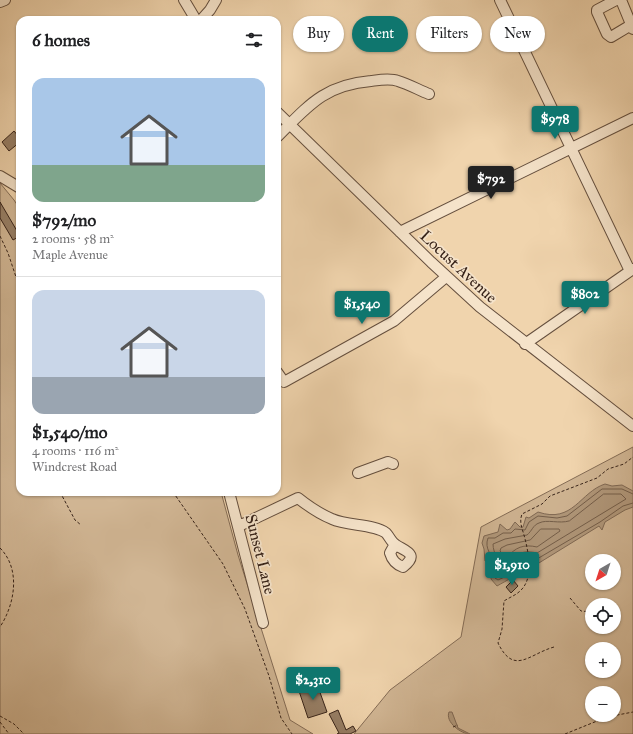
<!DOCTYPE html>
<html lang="en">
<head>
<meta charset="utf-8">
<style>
	:root { --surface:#fff; --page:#f6f6f6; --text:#202124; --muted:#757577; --line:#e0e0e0; --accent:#0f766e }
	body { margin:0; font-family:"IM FELL Great Primer",serif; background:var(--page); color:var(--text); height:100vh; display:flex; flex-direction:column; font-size:15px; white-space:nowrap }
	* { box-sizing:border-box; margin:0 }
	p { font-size:13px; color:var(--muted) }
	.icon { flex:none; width:22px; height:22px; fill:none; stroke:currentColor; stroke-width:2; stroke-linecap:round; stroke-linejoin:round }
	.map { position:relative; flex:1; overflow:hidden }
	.side { position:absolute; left:16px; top:16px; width:265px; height:480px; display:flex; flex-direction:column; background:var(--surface); border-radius:12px; box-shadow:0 1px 3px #0004 }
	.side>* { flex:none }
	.top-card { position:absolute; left:293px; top:16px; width:280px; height:36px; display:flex; gap:8px }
	.needle { width:26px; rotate:219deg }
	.controls { position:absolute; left:585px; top:554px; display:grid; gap:8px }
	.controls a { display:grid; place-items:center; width:36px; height:36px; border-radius:50%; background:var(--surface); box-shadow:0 1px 3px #0004; font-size:20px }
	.price { position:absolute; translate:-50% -34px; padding:0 9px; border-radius:4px; background:var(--accent); color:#fff; font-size:13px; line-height:26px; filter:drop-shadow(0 1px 2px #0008) }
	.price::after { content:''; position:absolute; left:50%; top:24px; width:12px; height:9px; margin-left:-6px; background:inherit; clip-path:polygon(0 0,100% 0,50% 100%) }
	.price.current { background:#222; color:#fff }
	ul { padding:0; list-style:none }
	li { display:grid; align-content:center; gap:8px; height:212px; padding:0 16px }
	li+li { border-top:1px solid var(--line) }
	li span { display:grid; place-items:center; height:124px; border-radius:12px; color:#555 }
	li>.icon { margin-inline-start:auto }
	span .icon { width:72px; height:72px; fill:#fffc; stroke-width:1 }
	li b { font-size:17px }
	h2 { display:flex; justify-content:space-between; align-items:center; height:48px; padding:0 16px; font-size:17px }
	.tag { padding:0 14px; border-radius:18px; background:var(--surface); box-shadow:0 1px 3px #0004; font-size:14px; line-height:36px }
	.tag.current { background:var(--accent); color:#fff }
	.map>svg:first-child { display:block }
	.green { fill:#d1b694; stroke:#846c56; fill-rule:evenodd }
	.water { fill:#b1987b; stroke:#806954 }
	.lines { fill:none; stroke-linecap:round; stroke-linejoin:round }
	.shore { stroke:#745e4a; stroke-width:1 }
	.building { fill:#977f66; stroke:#372319 }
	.minor-casing { stroke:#654f3e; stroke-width:12 }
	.path { stroke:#372319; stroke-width:1; stroke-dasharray:3 2; stroke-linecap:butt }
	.minor { stroke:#f5e3ca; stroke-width:10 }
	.labels { text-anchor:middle; stroke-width:3.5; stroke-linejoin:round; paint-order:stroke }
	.street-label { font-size:16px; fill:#372319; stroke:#f5e3ca }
</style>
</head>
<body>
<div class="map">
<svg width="633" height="734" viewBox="0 0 633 734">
	<rect width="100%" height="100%" fill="#f0d4ad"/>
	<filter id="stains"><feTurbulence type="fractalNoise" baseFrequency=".005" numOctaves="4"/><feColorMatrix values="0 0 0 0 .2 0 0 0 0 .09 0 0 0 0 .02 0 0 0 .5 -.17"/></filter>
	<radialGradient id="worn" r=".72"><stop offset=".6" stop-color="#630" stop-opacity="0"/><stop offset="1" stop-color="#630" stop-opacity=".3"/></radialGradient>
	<path class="green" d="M0,183L14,200L20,209V492H221L238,555L290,720L313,734H0Z
		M633,447V734H354L390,690L461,637L481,527ZM592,561H614V583H592ZM592,605H614V627H592ZM592,649H614V671H592ZM592,693H614V715H592Z"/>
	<path class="water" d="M605,484L612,486L622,485L633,491V507L625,510L605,522L602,530L599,526L534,566L530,565L531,561L522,563C519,576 507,580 497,586L491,579L492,569L489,561H485L484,549L482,543L484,536L498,532L500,524L507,530L510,529L515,522L520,527H523L526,517L529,518L538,512C573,524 580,492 605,484Z
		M449,712H452L458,728L470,734C461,734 445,722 449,712Z"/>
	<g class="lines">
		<path class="shore" d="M604,494H621L626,499L537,553C517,549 518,556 508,570L502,571C500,561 493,554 493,544L505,539L527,535C532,531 533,525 539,523C547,519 559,524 569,521Z
			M633,494L622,489H602L567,516L557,518L538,516L529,522L525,530L515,529L511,533H503L495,538H488C484,549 492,555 496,565L495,578L498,580L511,574L519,560L527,556L537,559L600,522L623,506L633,503
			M541,529H559L560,531L537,547C524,544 515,547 507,558L500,551L501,548L507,545L530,540Z"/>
	</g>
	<path class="building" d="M14,131L20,138V142L9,151L2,142Z
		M0,202L20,236L13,240L0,218Z
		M513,580L518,586L511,593L506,587Z
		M317,684L327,712L308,718L299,691Z
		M338,710L346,730L353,726L356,731L350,734H337L339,733L329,714Z"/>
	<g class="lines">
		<g class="minor-casing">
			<path id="minor" d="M184,0L196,20
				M500,0L630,271
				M616,0L597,10V12L607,34L611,37L631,25
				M621,0L633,29
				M0,2L5,0
				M201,20L210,10L216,0
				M277,112L431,262L480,307L633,426
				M277,137C308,106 324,85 371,81C379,80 390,78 398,81C408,84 419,90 429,94
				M0,176L20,188
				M400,232L633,118
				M525,344L633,269
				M277,372L284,382L394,321L446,277
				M358,473L388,462L393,464
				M229,492L263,623
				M239,526L298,498C308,506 320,514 332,519C347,526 374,524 386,533C389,536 391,542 396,545C405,551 420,554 403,567C395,564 392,560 390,553L395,544"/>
		</g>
		<path class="path" d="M0,236L8,253L20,289
			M60,492L75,520L81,525
			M173,492L223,564L245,609L269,676L281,718L292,734
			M0,548C21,569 15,604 0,627
			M570,598L581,611L592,612
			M554,647C529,654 514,676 498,643L502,629L504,601C510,597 517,595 522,589C534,576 528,550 524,535C522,528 519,522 522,514L542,504L550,496L597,478L608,469L624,464L633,457
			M0,716L14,724L24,734
			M0,722L9,734
			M453,727L458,725
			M565,734L607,717L633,712"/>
		<use href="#minor" class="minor"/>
	</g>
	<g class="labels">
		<g class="street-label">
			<text transform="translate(459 266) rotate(43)" y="6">Locust Avenue</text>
			<text transform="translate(261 554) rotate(76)" y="6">Sunset Lane</text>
		</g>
	</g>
	<rect width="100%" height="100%" filter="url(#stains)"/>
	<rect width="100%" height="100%" fill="url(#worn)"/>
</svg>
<div class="controls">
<a><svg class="needle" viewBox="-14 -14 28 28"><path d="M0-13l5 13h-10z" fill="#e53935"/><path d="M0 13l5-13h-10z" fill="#757577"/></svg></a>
<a><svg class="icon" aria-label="locate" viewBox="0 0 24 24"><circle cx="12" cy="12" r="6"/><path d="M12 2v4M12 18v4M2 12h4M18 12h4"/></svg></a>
<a>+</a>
<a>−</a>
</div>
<b class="price" style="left:555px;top:140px">$978</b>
<b class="price current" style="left:491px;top:200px">$792</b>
<b class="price" style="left:585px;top:315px">$802</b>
<b class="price" style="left:362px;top:325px">$1,540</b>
<b class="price" style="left:512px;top:586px">$1,910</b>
<b class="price" style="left:313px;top:701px">$2,310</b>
<div class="top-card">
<a class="tag">Buy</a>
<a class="tag current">Rent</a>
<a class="tag">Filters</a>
<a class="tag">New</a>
</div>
<section class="side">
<h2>6 homes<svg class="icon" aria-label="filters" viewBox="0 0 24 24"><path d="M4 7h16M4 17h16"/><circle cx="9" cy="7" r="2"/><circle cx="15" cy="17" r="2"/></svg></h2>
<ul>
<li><span style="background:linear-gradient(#a9c7e8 70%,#7fa58c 0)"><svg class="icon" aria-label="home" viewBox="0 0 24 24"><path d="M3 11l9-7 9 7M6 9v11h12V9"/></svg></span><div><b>$792/mo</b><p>2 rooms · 58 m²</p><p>Maple Avenue</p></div></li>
<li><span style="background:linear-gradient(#c9d6e8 70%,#9aa5b1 0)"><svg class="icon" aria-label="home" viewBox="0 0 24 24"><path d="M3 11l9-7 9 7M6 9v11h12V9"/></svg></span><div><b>$1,540/mo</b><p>4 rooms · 116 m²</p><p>Windcrest Road</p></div></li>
</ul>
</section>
</div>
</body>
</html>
